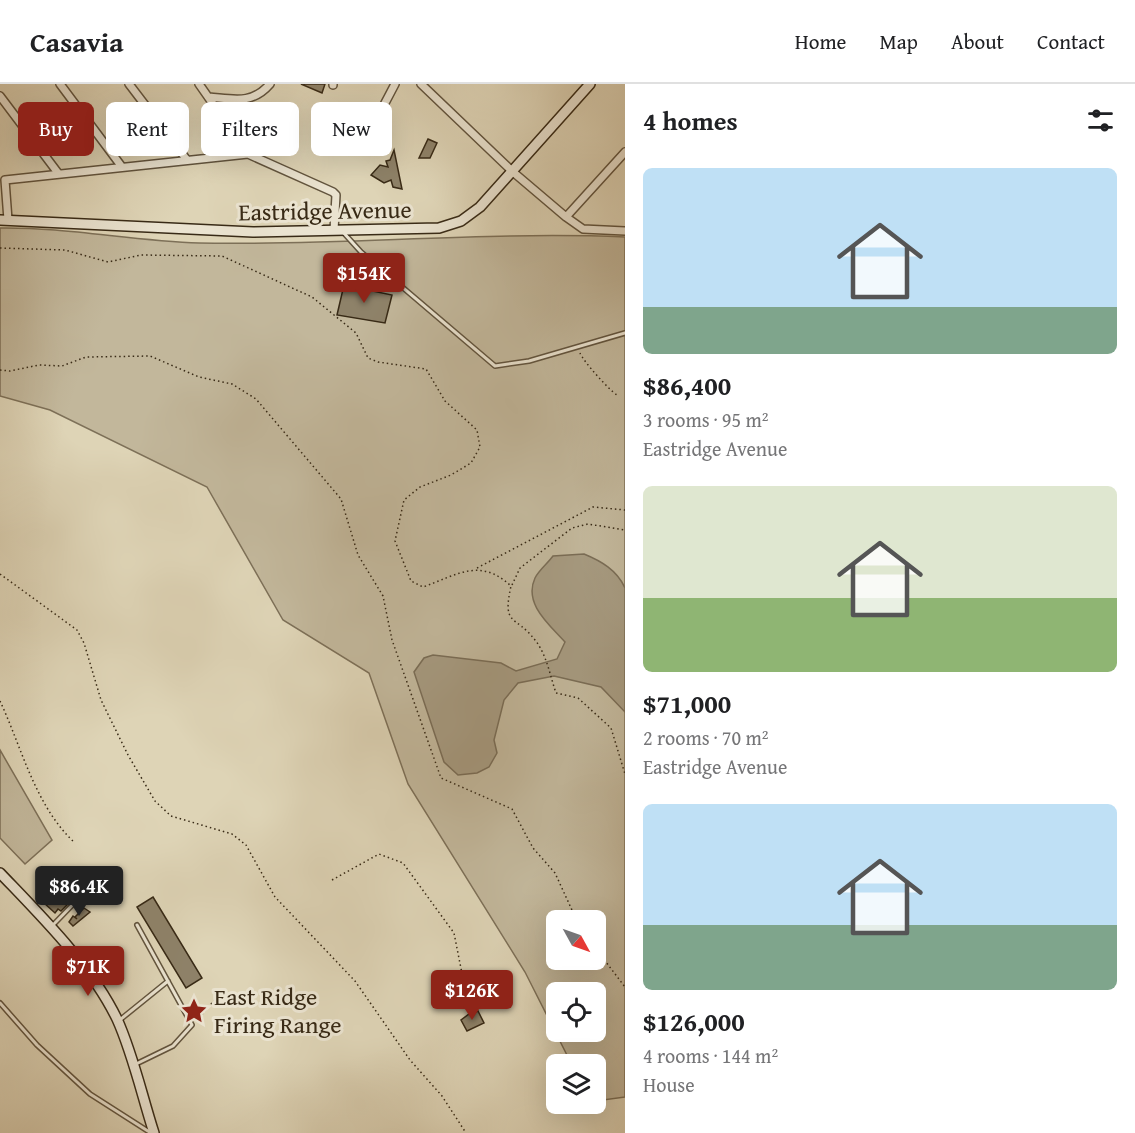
<!DOCTYPE html>
<html lang="en">
<head>
<meta charset="utf-8">
<style>
	:root { --surface:#fff; --page:#f6f6f6; --text:#202124; --muted:#757577; --line:#e0e0e0; --accent:#8f2418 }
	body { margin:0; font-family:"Gentium Book Plus",serif; background:var(--page); color:var(--text); height:100vh; display:flex; flex-direction:column; font-size:22px; white-space:nowrap }
	* { box-sizing:border-box; margin:0 }
	p { font-size:20px; color:var(--muted) }
	.icon { flex:none; width:33px; height:33px; fill:none; stroke:currentColor; stroke-width:2; stroke-linecap:round; stroke-linejoin:round }
	.map { position:relative; flex:1; overflow:hidden }
	.panel { display:flex; flex-direction:column; background:var(--surface); width:510px }
	.panel>* { flex:none }
	.top-card { position:absolute; left:18px; top:18px; width:516px; height:54px; display:flex; gap:12px }
	.needle { width:39px; rotate:130deg }
	.tools { position:absolute; left:546px; top:826px; display:grid; gap:12px }
	.tools a { display:grid; place-items:center; width:60px; height:60px; border-radius:9px; background:var(--surface); box-shadow:0 6px 24px #0002; font-size:30px }
	.price { position:absolute; translate:-50% -51px; padding:0 14px; border-radius:6px; background:var(--accent); color:#fff; font-size:20px; line-height:39px; filter:drop-shadow(0 2px 3px #0008) }
	.price::after { content:''; position:absolute; left:50%; top:36px; width:18px; height:14px; margin-left:-9px; background:inherit; clip-path:polygon(0 0,100% 0,50% 100%) }
	.price.active { background:#222; color:#fff }
	ul { padding:0; list-style:none }
	li { display:grid; align-content:center; gap:12px; height:318px; padding:0 18px }
	li span { display:grid; place-items:center; height:186px; border-radius:9px; color:#555 }
	li>.icon { margin-inline-start:auto }
	span .icon { width:108px; height:108px; fill:#fffc; stroke-width:1 }
	li b { font-size:26px }
	h2 { display:flex; justify-content:space-between; align-items:center; height:72px; padding:0 18px; font-size:26px }
	.pill { padding:0 21px; border-radius:9px; background:var(--surface); box-shadow:0 6px 24px #0002; font-size:21px; line-height:54px }
	.pill.active { background:var(--accent); color:#fff }
	header { display:flex; align-items:center; gap:36px; box-sizing:border-box; height:84px; padding:0 30px; background:var(--surface); border-bottom:2px solid var(--line) }
	header strong { font-size:28px }
	nav { display:flex; gap:33px; margin-inline-start:auto; font-size:21px }
	main { display:flex; flex:1; min-height:0 }
	.map>svg:first-child { display:block }
	.green { fill:#c2b79b; stroke:#7d7058; stroke-width:1.5; fill-rule:evenodd }
	.water { fill:#a69a80; stroke:#7a6d56; stroke-width:1.5 }
	.building { fill:#8e8269; stroke:#382a16; stroke-width:1.5 }
	.lines { fill:none; stroke-linecap:round; stroke-linejoin:round }
	.lane-casing { stroke:#62543e; stroke-width:6 }
	.street-casing { stroke:#62543e; stroke-width:10 }
	.secondary-casing { stroke:#382a16; stroke-width:12 }
	.path { stroke:#382a16; stroke-width:1.5; stroke-dasharray:1.5 3; stroke-linecap:butt }
	.lane { stroke:#eae3d0; stroke-width:3 }
	.street { stroke:#eae3d0; stroke-width:7 }
	.secondary { stroke:#eae3d0; stroke-width:9 }
	.labels { text-anchor:middle; stroke-width:6; stroke-linejoin:round; paint-order:stroke }
	.street-label { font-size:24px; fill:#382a16; stroke:#eae3d0 }
	.poi-label { font-size:24px; fill:#382a16; stroke:#eae3d0; text-anchor:start }
</style>
</head>
<body>
<header>
<strong>Casavia</strong>
<nav><a>Home</a><a>Map</a><a>About</a><a>Contact</a></nav>
</header>
<main>
<div class="map">
<svg width="625" height="1049" viewBox="0 0 625 1049">
	<rect width="100%" height="100%" fill="#ded4b6"/>
	<filter id="stains"><feTurbulence type="fractalNoise" baseFrequency=".00333" numOctaves="4"/><feColorMatrix values="0 0 0 0 .2 0 0 0 0 .09 0 0 0 0 .02 0 0 0 .5 -.17"/></filter>
	<radialGradient id="worn" r=".72"><stop offset=".6" stop-color="#630" stop-opacity="0"/><stop offset="1" stop-color="#630" stop-opacity=".3"/></radialGradient>
	<path class="green" d="M0,144C66,143 132,157 199,159C341,162 483,147 625,153V1013L596,1017V981H572L525,888L408,700L369,589L283,536L207,403L50,326L0,312ZM556,837H596V876H556ZM556,909H596V948H556Z
		M0,666L52,756L25,780L0,754Z"/>
	<path class="water" d="M584,470C601,477 617,486 625,504V628L601,603L554,592L518,599L504,616L494,656L497,669L489,683L477,689L458,691L444,678L414,588L424,574L433,571L501,579L516,587L557,575L565,558C550,541 523,520 535,494C539,486 548,479 553,472Z"/>
	<path class="building" d="M301,0H325L322,9Z
		M428,55L437,59L430,74H419Z
		M394,66L402,105L393,103L391,96L384,99L371,91L380,81L388,83L386,77L390,76Z
		M344,201L392,211L385,239L337,231Z
		M70,805L76,812L61,827L58,825L55,829L44,819L55,808L63,813Z
		M153,813L202,894L186,904L137,823Z
		M84,824L90,828L73,842L69,838L73,832L77,835L75,833Z
		M473,927L474,929L478,927L484,939L467,947L461,936Z"/>
	<g class="lines">
		<g class="lane-casing">
			<path id="lane" d="M342,147L361,168L495,282L529,277L625,249
				M53,841L83,810
				M0,919L37,961L90,1010L151,1049
				M121,935L168,897
				M136,980L173,962L192,941L137,841"/>
		</g>
		<g class="street-casing">
			<path id="street" d="M60,0L122,83
				M129,0L187,76
				M199,0L248,70
				M421,0L513,88L566,133L583,145L625,147
				M333,1V0
				M0,12L58,89
				M209,13C233,15 252,21 270,0
				M359,43L375,38L395,0
				M248,70L333,108L336,111L334,146
				M5,96L248,70
				M5,96L8,136
				M566,133L625,68"/>
		</g>
		<g class="secondary-casing">
			<path id="secondary" d="M0,136L253,148L439,144L461,137L480,123L590,0
				M0,789C41,832 91,881 117,935C133,970 142,1012 154,1049"/>
		</g>
		<path class="path" d="M0,164L65,166L108,178L141,171L222,172L312,213L356,249L368,274L378,278L426,285L445,317L477,346L480,363L471,379L451,391L420,403L404,416L395,457L411,497L423,503C457,491 480,473 511,502C502,543 515,530 535,556C547,571 550,592 556,609L578,614L611,644L625,690
			M580,269C583,277 609,306 617,311
			M0,286L10,287L39,281L62,282L86,273L150,272L199,293L232,300L256,315L341,415L358,471L383,512L392,556L441,694L512,725L533,764L555,789L577,837
			M477,484L593,423L625,426
			M0,490L77,546L84,559L101,616L128,671L155,717L171,732L232,750L246,761L275,813L355,897L410,976L442,1012L466,1049
			M512,501L520,484L572,444L588,440L625,446
			M0,617C22,664 35,722 75,759
			M332,796L379,770L403,779L454,849L469,925
			M596,865L625,903
			M196,937L219,911"/>
		<use href="#lane" class="lane"/>
		<use href="#street" class="street"/>
		<use href="#secondary" class="secondary"/>
	</g>
	<defs>
		<g id="sight-bare" transform="scale(2.07)"><path d="M0-6L1.8-2.2L6-1.7L2.9 1.2L3.7 5.4L0 3.3L-3.7 5.4L-2.9 1.2L-6-1.7L-1.8-2.2Z" fill="#8f2418" stroke="#eae3d0" stroke-width="2.5" paint-order="stroke"/></g>
	</defs>
	<g fill-rule="evenodd">
		<use href="#sight-bare" x="194" y="927"/>
	</g>
	<g class="labels">
		<g class="street-label">
			<text transform="translate(325 127) rotate(-1)" y="8">Eastridge Avenue</text>
		</g>
		<g class="poi-label">
			<text x="214" y="921">East Ridge<tspan x="214" dy="28">Firing Range</tspan></text>
		</g>
	</g>
	<rect width="100%" height="100%" filter="url(#stains)"/>
	<rect width="100%" height="100%" fill="url(#worn)"/>
</svg>
<div class="tools">
<a><svg class="needle" viewBox="-14 -14 28 28"><path d="M0-13l5 13h-10z" fill="#e53935"/><path d="M0 13l5-13h-10z" fill="#757577"/></svg></a>
<a><svg class="icon" aria-label="locate" viewBox="0 0 24 24"><circle cx="12" cy="12" r="6"/><path d="M12 2v4M12 18v4M2 12h4M18 12h4"/></svg></a>
<a><svg class="icon" aria-label="layers" viewBox="0 0 24 24"><path d="M12 4l9 5-9 5-9-5zM3 14l9 5 9-5"/></svg></a>
</div>
<b class="price" style="left:364px;top:220px">$154K</b>
<b class="price active" style="left:79px;top:833px">$86.4K</b>
<b class="price" style="left:88px;top:913px">$71K</b>
<b class="price" style="left:472px;top:937px">$126K</b>
<div class="top-card">
<a class="pill active">Buy</a>
<a class="pill">Rent</a>
<a class="pill">Filters</a>
<a class="pill">New</a>
</div>
</div>
<section class="panel">
<h2>4 homes<svg class="icon" aria-label="filters" viewBox="0 0 24 24"><path d="M4 7h16M4 17h16"/><circle cx="9" cy="7" r="2"/><circle cx="15" cy="17" r="2"/></svg></h2>
<ul>
<li><span style="background:linear-gradient(#bfe0f5 75%,#7fa58c 0)"><svg class="icon" aria-label="home" viewBox="0 0 24 24"><path d="M3 11l9-7 9 7M6 9v11h12V9"/></svg></span><div><b>$86,400</b><p>3 rooms · 95 m²</p><p>Eastridge Avenue</p></div></li>
<li><span style="background:linear-gradient(#dfe7d0 60%,#8fb573 0)"><svg class="icon" aria-label="home" viewBox="0 0 24 24"><path d="M3 11l9-7 9 7M6 9v11h12V9"/></svg></span><div><b>$71,000</b><p>2 rooms · 70 m²</p><p>Eastridge Avenue</p></div></li>
<li><span style="background:linear-gradient(#bfe0f5 65%,#7fa58c 0)"><svg class="icon" aria-label="home" viewBox="0 0 24 24"><path d="M3 11l9-7 9 7M6 9v11h12V9"/></svg></span><div><b>$126,000</b><p>4 rooms · 144 m²</p><p>House</p></div></li>
</ul>
</section>
</main>
</body>
</html>
